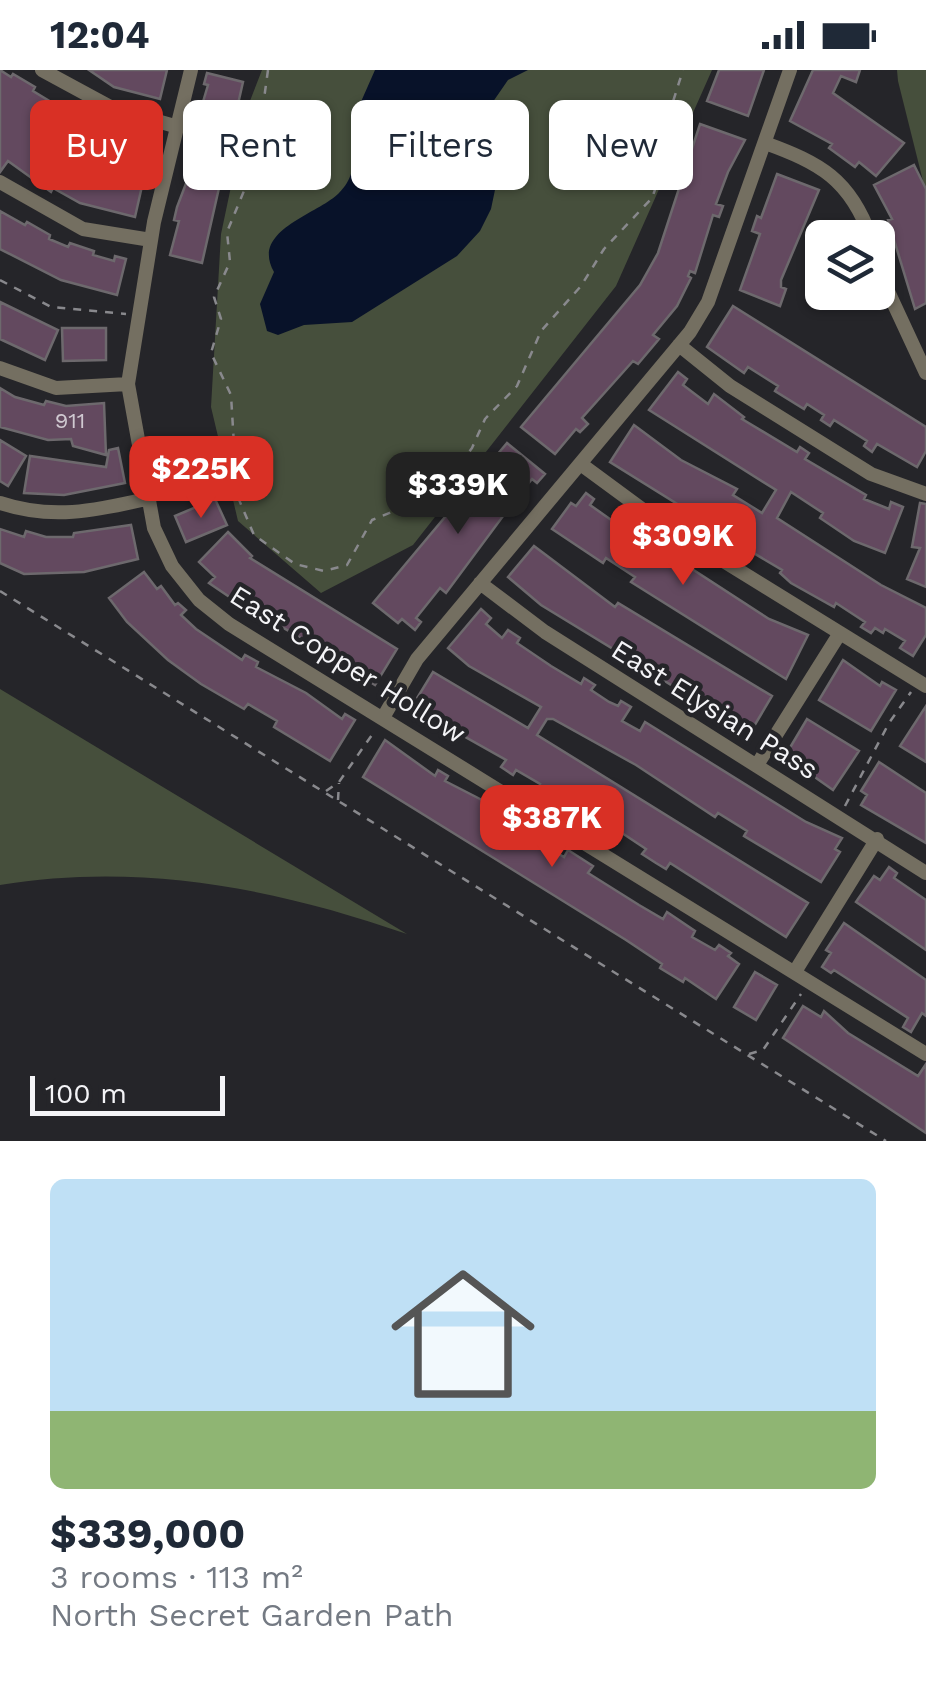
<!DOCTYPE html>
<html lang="en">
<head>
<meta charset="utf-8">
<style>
	:root { --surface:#fff; --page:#f2f2f3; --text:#1f2937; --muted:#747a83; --line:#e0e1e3; --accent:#d93025 }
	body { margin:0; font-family:"Work Sans",sans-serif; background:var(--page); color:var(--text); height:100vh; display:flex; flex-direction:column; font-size:38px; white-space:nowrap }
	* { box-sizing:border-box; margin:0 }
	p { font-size:32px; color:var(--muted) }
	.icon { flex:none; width:55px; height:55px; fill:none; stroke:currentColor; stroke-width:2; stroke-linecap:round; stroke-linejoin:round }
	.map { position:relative; height:1071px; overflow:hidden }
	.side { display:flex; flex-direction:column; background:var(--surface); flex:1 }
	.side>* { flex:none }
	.guide { position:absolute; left:30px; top:30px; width:868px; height:90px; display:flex; gap:20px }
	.controls { position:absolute; left:805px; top:150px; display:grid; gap:20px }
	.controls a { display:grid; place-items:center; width:90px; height:90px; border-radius:15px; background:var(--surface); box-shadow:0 2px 8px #0004; font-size:50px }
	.scale { position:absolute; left:30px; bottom:25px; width:195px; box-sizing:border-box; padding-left:10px; border:5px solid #f4f4f7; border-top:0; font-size:28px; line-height:35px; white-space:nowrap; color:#f4f4f7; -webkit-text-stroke:8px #252529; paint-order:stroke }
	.price { position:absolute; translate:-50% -85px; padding:0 22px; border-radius:20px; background:var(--accent); color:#fff; font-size:32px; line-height:65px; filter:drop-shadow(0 2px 5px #0008) }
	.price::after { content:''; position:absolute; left:50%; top:60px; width:30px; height:22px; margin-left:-15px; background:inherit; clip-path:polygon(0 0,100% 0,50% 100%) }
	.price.current { background:#222; color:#fff }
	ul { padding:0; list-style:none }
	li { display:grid; align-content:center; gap:20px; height:530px; padding:0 50px }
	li+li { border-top:2px solid var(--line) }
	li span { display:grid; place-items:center; height:310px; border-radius:15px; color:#555 }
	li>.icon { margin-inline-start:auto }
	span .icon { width:180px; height:180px; fill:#fffc; stroke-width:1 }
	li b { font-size:42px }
	.tag { padding:0 35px; border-radius:15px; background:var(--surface); box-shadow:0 2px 8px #0004; font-size:35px; line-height:90px }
	.tag.current { background:var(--accent); color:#fff }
	.status { display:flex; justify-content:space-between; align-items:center; height:70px; padding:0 50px; background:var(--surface); direction:ltr }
	.status svg { height:28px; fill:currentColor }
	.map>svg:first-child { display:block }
	.green { fill:#464f3c }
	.water { fill:#081229 }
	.building { fill:#63495f; stroke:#6d696d; stroke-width:2.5 }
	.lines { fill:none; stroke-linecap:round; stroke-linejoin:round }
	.path { stroke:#89898d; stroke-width:2.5; stroke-dasharray:8 8; stroke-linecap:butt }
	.minor { stroke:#746f61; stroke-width:14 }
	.labels { text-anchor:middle; stroke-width:9; stroke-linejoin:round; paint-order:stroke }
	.number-label { font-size:22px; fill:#d0c9d1 }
	.street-label { font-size:28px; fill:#f4f4f7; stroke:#252529 }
</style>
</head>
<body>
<div class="status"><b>12:04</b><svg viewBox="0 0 49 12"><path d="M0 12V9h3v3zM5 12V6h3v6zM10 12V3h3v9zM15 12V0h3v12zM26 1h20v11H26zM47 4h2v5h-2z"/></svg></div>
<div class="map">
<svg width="926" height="1071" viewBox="0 0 926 1071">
	<rect width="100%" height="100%" fill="#252529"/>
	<path class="green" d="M262,0H712L616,216L413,475L321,523L238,451L211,337L221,164L248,36Z
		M897,0H926V123L898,11Z
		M0,619L407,864C274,818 140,792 0,815Z"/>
	<path class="water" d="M375,0H528L508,10L477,55L475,72L480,86L492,99L496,115L491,139L480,161L457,186L352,252L304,255L278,265L267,261L260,234L274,202C250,160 317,145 339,123C352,110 353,97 357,80C361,65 362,58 356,43Z"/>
	<path class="building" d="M0,0L11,7L13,4L35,17L33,21L66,41L68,37L94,56L97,52L121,64L152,72L135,147L80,133L53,118L51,122L8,91L0,102Z
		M89,0H167L160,29L114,17Z
		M719,0H764L748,46L707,31Z
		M813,0H860L856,12L841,6L833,23L904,73L876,106L859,92L855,97L829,78L832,74L790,51Z
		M207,3L243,12L202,193L170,185L179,151L174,150L177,137L190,103L186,102L187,91L199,60L195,59L208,15L204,14Z
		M700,54L745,70L728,102L716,134L723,136L719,147L713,145L695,203L690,201L688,206L691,208L677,236L653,265L659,269L638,294L633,291L582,348L588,354L580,362L576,359L555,384L521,357L640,215L658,183Z
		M914,95L926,119V233L915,239L888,150L892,149L874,115Z
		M777,104L819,120L781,210V217L786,219L780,236L740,220L760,164L752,161L757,146L761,148Z
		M0,141L25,155L27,152L50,165L49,169L68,177L70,173L94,181L93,185L114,191L115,186L126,189L117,225L61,210L0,179Z
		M0,232L58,260L45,290L0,269Z
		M733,236L926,357V381L917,397L877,374L872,382L864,376L867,371L834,350L830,356L821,350L824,345L807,334L804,339L775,321L778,316L748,297L744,303L707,277Z
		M62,258H106V290L63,291Z
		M678,302L687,309L683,315L708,334L714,324L744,347L742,349L797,382L800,377L809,383L805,389L866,425L864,429L889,439L891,432L903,437L885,483L854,471L820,448L823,443L791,422L777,448L881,515L926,538V565L913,586L900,578L905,571L885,559L883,563L875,558L871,563L861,557L865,552L836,533L834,537L791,513L780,503L782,500L713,459L710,463L699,456L703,450L610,392L634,355L681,390L737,419L733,425L762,443L776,420L649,340Z
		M0,318L15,327L44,335L46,331L66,336L104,333L106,385L73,376L71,369L48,370L0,357Z
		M0,370L26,386L8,416L0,411Z
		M507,373L545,404L537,413L532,409L515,430L446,523L440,518L416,548L421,552L415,560L402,549L398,553L373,533Z
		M118,378L125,413L64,425L24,423L30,386L106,397L109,380Z
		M586,423L594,429L590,435L624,459L658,481L662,474L671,480L669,484L769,549L808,565L786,609L631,512L635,507L606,488L603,493L552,459L571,433L576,436Z
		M215,429L227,455L186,472L175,446Z
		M920,433L926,434V517L907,509L920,478L912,477Z
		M131,455L138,489L84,502L24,504L0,493V459L24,467L26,461L46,467H73L74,463Z
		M228,462L252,486L250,488L397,579L375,615L322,582L319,587L309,581L313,575L254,541L253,543L209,513L215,507L199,492Z
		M534,476L615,537L618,533L772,626L747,668L734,660L736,656L644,598L642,602L629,593L631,590L541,535L508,507Z
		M144,502L157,519L161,516L175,535L178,533L186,540L181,545L196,559L242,590L245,585L258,592L256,597L306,623L342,649L345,644L355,650L330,691L274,657L277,651L248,634L244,639L201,614L168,590L127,552L109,528Z
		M481,539L491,548L486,554L502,568L508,560L520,568L517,573L551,596L581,614L584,608L595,615L591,620L609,632L618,636L621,631L631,637L622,651L640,661L645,652L806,752L842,768L835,779L840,782L821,812L744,766L747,761L718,743L715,747L636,695L553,649H547L537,665L808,833L786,867L670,793L666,799L656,793L642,784L646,779L622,763L571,733L568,739L538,717L540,714L516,700L513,705L501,697L506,690L458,663L454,669L445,663L447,659L411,638L433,602L528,658L541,637L469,596L448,578Z
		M843,590L880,616L882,612L896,620L871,661L819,630Z
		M926,636V692L900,676Z
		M807,649L859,681L833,720L785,686Z
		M385,670L435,706L438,700L448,706L445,711L480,729L529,764L532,759L546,767L542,774L564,787L568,780L593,796L588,803L639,835L663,849L667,842L695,861L692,867L715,880L719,875L731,883L728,886L739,894L716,929L685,908L683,912L660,898L662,894L626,870L363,707Z
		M879,692L926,723V773L861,735L867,725L861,721Z
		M889,797L897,803L894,808L926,830V880L856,832L874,806L880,810Z
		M844,853L926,910V946L922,943L911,962L903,957L908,948L834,900L831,903L822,897L831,883L826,880Z
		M755,902L777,915L756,950L734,937Z
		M803,936L821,947L824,941L848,963L918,1006L926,994V1063L783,968Z"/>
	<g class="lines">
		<path class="path" d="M268,0L260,58L243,83L246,116L227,162L230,192L214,227L221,249L211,283L231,325L237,425L254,465L295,494L324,501L347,495L372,450L438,423L472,378L485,349L517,316L541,261L581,216L604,179L652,128L662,100L665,57L683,0
			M0,210L51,237L126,244
			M0,521L886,1071
			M326,721L339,712L374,662
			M338,730L339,713
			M845,736L889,653L911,622
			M749,984L763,980L801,924"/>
		<path class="minor" d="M42,0L112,38L178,57
			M191,0L154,152L128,314L154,458L172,496L199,530L229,554L926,984
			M765,73C820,93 850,109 871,168
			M0,112L83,159L151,170
			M878,189L886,217L926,303
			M679,275L730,316L871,404L926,424
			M0,298L56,318L128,314
			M582,395L654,448L926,616
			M0,433C51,450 94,441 146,429
			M480,513L545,562L926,803
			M384,646L417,589L690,262L708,232L790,0
			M757,695L840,563
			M796,900L877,769"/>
	</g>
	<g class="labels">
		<g class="number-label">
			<text x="70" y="358">911</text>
		</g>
		<g class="street-label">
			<text transform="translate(348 594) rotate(32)" y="10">East Copper Hollow</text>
			<text transform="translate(715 639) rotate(32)" y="10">East Elysian Pass</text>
		</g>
	</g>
</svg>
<div class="controls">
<a><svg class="icon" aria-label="layers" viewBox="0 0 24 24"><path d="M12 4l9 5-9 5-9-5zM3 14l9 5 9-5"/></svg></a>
</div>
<div class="scale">100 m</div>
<b class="price" style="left:201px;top:451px">$225K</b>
<b class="price current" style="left:458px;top:467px">$339K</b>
<b class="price" style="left:683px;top:518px">$309K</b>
<b class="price" style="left:552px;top:800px">$387K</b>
<div class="guide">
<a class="tag current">Buy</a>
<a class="tag">Rent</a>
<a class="tag">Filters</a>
<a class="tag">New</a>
</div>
</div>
<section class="side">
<ul>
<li><span style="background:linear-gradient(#bfe0f5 75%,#8fb573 0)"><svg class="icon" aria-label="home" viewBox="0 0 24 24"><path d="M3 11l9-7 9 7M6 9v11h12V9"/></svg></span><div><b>$339,000</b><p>3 rooms · 113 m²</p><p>North Secret Garden Path</p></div></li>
</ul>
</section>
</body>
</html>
